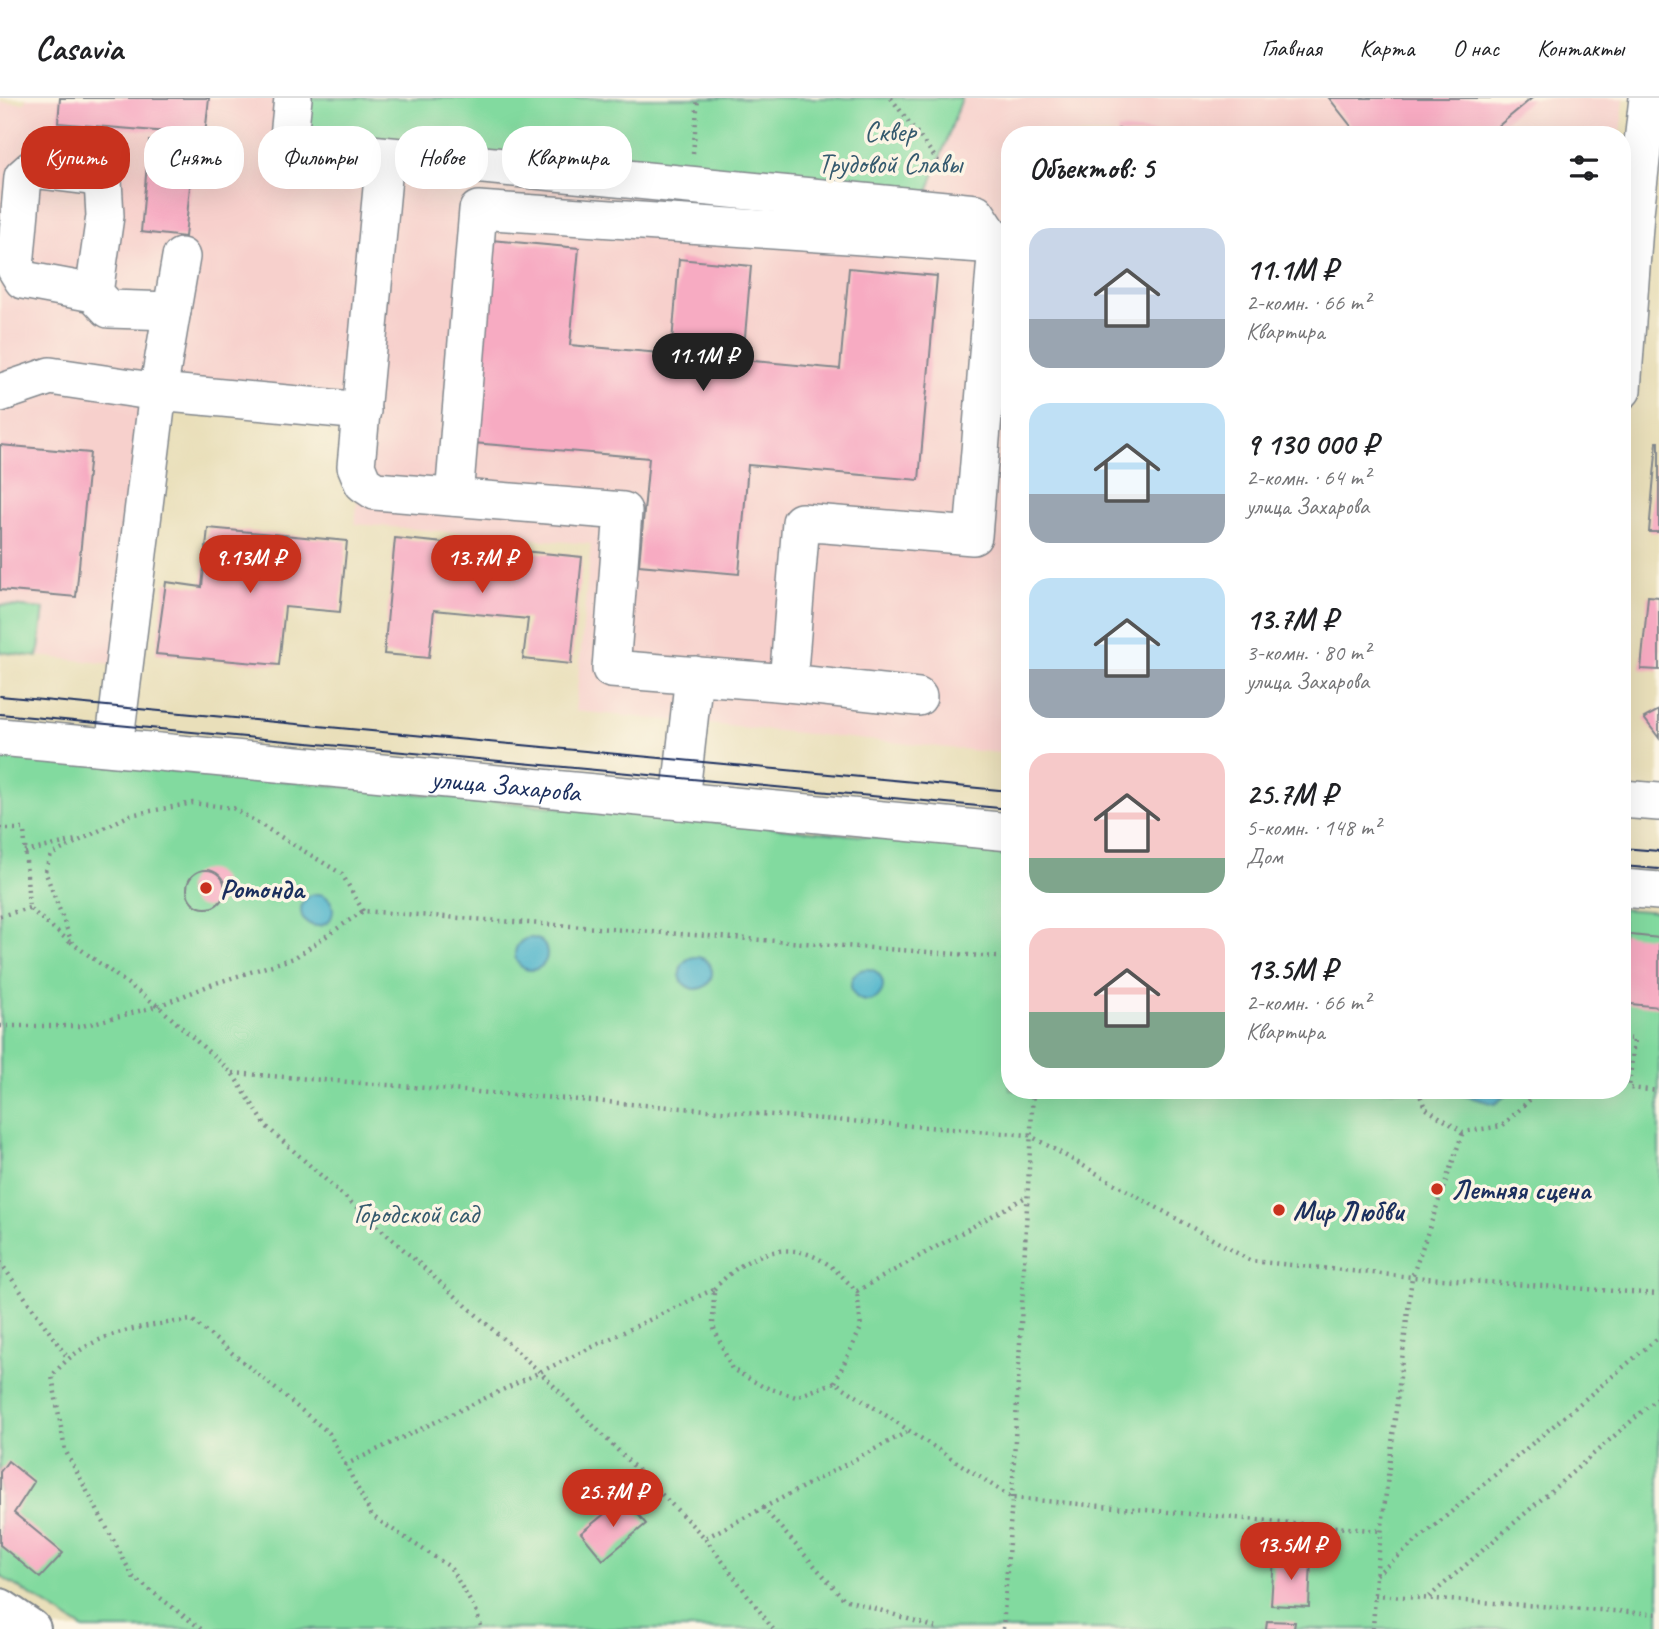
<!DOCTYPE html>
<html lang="ru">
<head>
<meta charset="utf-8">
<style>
	:root { --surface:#fff; --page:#f6f6f6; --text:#202124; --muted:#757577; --line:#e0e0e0; --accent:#c8321e }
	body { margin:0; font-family:Caveat,sans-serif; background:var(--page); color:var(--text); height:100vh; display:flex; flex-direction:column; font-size:26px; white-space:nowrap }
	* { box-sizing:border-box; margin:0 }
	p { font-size:23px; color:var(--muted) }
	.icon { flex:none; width:38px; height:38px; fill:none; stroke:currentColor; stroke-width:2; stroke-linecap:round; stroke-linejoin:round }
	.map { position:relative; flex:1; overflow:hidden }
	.sheet { position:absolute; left:1001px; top:28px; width:630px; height:973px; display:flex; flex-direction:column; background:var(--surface); border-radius:28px; box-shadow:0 7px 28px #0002 }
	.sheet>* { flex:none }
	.guide { position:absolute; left:21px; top:28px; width:665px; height:63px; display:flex; gap:14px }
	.price { position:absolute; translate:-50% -60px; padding:0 16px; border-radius:24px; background:var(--accent); color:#fff; font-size:23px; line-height:46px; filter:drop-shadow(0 2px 4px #0008) }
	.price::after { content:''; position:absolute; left:50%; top:42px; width:21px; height:16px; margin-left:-10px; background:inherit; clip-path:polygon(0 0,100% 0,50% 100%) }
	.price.active { background:#222; color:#fff }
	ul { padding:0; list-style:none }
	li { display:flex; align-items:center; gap:21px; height:175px; padding:0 28px }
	li span { display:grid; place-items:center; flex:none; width:196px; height:140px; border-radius:21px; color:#555 }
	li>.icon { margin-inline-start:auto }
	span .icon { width:84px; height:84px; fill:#fffc; stroke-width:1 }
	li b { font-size:30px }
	h2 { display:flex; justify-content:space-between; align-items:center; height:84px; padding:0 28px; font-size:30px }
	.pill { padding:0 24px; border-radius:28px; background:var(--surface); box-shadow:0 7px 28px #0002; font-size:24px; line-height:63px }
	.pill.active { background:var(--accent); color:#fff }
	header { display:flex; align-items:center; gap:42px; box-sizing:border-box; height:98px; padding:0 35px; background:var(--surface); border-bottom:2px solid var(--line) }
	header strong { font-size:33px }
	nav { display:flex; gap:38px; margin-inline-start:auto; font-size:24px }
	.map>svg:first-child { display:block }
	.built { fill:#f7d0cc }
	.green { fill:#82da9f; stroke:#4e847e; stroke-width:2 }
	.water { fill:#4cb4cb; stroke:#347294; stroke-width:2 }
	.building { fill:#f7abc2 }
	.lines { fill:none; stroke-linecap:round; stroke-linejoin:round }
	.minor-casing { stroke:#82878c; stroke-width:40 }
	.major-casing { stroke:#82878c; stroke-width:42 }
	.path { stroke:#82878c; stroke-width:4.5; stroke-dasharray:2 5; stroke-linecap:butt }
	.minor { stroke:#fff; stroke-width:37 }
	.major { stroke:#fff; stroke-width:38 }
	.tram { stroke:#1b2f5e; stroke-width:2 }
	.poi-dot { fill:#c8321e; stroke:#fcf5e5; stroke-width:2.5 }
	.labels { text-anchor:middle; stroke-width:7; stroke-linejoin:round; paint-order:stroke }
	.park-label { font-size:28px; fill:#355a6e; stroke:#fcf5e5 }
	.street-label { font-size:28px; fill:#1b2f5e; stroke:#fcf5e5 }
	.poi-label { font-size:28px; font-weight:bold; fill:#1b2f5e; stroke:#fcf5e5; text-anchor:start }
</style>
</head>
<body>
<header>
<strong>Casavia</strong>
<nav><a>Главная</a><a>Карта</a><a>О нас</a><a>Контакты</a></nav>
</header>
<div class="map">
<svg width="1659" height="1531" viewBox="0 0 1659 1531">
	<rect width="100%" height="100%" fill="#fcf5e5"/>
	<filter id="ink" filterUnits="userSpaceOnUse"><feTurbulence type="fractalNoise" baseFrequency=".0143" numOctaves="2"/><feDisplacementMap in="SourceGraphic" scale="14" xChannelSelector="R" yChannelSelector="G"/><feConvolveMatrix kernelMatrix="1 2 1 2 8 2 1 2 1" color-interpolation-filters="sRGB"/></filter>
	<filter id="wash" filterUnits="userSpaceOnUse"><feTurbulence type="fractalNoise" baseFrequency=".00686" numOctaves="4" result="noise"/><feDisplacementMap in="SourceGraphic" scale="28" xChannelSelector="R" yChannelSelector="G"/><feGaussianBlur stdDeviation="1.57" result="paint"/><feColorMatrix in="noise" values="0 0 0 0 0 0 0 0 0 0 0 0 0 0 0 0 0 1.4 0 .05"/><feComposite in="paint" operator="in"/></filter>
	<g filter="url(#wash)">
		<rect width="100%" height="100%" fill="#e9dfba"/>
		<path class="built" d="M26,0H1624L1621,37H1010V656L575,613L591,446L355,426L364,330L143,309L113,566L0,554V4L25,5Z"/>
		<path class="green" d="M280,0H962L925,102L275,39Z
			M0,507L44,511L38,559L0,554Z
			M0,656L1010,752V992H1444L1495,1006L1512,992H1622V811L1659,814V1531H84L0,1478Z"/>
		<path class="water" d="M301 812a16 16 0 1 1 32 0a16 16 0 1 1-32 0Z
			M515 856a16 16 0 1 1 32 0a16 16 0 1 1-32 0Z
			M680 875a16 16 0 1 1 32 0a16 16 0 1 1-32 0Z
			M851 887a16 16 0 1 1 32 0a16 16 0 1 1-32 0Z
			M1444,992H1512L1495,1006Z"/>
		<g id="blocks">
			<path class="building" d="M60,0H209L205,37L58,25Z
				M1329,0H1532L1496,30V37H1358Z
				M1118,31L1156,35V37H1117Z
				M149,43L194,48L185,139L141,134Z
				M491,142L579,150L570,247L671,256L679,161L751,168L743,262L840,271L849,170L937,178L919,382L748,367L739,476L639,467L649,360L473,345Z
				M1657,344H1659V434H1649Z
				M0,347L90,355L76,499L0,492Z
				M208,430L347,443L340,514L285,509L279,567L156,556L166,484L202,489Z
				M395,440L582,459L571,566L523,561L528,521L434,512L429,560L384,556Z
				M1648,498L1659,499V572L1641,571Z
				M1659,612V640L1644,620Z
				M187 791a19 19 0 1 1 38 0a19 19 0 1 1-38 0Z
				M1622,836L1659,840V909L1622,905Z
				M8,1363L34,1384L14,1415L63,1455L40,1480L0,1447V1374Z
				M624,1400L646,1426L603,1462L581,1435Z
				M1274,1459L1311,1462L1309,1509L1271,1507Z
				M1267,1523L1295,1524L1294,1531H1266Z"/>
		</g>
	</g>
	<g filter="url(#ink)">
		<use href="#blocks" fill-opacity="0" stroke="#82878c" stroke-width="2"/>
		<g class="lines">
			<g class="minor-casing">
				<g id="minor">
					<path d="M293,0L288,48L976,115L997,147L973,438L801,424L788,585L611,571L623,413L375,393L363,385L356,368L385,58"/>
					<path d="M94,195L23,182L15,169L23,79L32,71L89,78L103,83L105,118L94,195L109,211L172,213"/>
					<path d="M1622,292L1635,115L1648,0"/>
					<path d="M0,295L50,278L158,294L362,313"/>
					<path d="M454,399L478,112L997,147"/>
					<path d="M788,585L918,599"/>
					<path id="s1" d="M0,639L1010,734"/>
					<path d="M114,649L158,294L181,159"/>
					<path d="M1622,701L1659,704"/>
					<path d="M680,703L694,577"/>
					<path d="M1622,790L1659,793"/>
				</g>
			</g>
			<g class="major-casing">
				<path id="major" d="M0,1510L31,1531"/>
			</g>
			<path class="path" d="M891,0L949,78
				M693,55L698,0
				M0,731H24L29,810L71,845
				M25,754L76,742
				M363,813L342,776L233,710L193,705L130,717L51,757L45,773L72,845L158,908L232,975L267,1029L540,1274L705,1440L763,1410L844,1501L940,1531
				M0,818L29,810
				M0,928H82L158,908L213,886L294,860L363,813L1010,860
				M1622,940L1634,941L1629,990L1659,993
				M233,975L1029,1037L1251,1163L1412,1179L1659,1196
				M1418,992L1425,1010L1463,1034L1502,1028L1540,992
				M0,1164L67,1259
				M714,1191C744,1158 787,1137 829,1167C839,1174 848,1185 857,1193L1024,1100
				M835,1284L861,1230L857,1193
				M345,1367L714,1191L713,1228L732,1271L762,1288L796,1299L835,1284L1012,1400
				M1012,1400L1033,992
				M763,1410L909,1333
				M705,1440L773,1531
				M1376,1477L1659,1239
				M1375,1497L1659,1516
				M1429,1499L1659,1299
				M201,1531L133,1479L65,1352L52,1278C87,1234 140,1228 192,1222L329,1335L372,1418L450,1469L476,1513L482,1531
				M1003,1531L1012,1400L1381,1433
				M1373,1531L1376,1478L1412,1179L1463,1034"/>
			<use href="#minor" class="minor"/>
			<use href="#major" class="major"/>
			<path class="tram" d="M0,598L1010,693
				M0,616L1010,711
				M1622,750L1659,753
				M1622,768L1659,771"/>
		</g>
	</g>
	<g class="poi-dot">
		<circle cx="206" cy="790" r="7"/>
		<circle cx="1437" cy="1091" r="7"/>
		<circle cx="1279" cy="1112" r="7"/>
	</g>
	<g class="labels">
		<g class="park-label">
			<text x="890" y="43">Сквер<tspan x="890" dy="32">Трудовой Славы</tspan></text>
			<text x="416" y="1125">Городской сад</text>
		</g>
		<g class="street-label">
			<text dy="10" stroke="none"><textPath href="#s1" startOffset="508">улица Захарова</textPath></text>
		</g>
		<g class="poi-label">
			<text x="220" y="800">Ротонда</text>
			<text x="1451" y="1101">Летняя сцена</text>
			<text x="1293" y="1122">Мир Любви</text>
		</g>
	</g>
</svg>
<b class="price active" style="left:703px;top:295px">11.1M ₽</b>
<b class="price" style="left:250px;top:497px">9.13M ₽</b>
<b class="price" style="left:482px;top:497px">13.7M ₽</b>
<b class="price" style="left:613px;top:1431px">25.7M ₽</b>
<b class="price" style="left:1291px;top:1484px">13.5M ₽</b>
<div class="guide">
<a class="pill active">Купить</a>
<a class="pill">Снять</a>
<a class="pill">Фильтры</a>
<a class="pill">Новое</a>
<a class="pill">Квартира</a>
</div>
<section class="sheet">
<h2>Объектов: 5<svg class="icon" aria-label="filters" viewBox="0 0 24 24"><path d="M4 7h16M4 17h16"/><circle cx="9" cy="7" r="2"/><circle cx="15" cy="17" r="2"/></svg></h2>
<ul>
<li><span style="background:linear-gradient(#c9d6e8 65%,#9aa5b1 0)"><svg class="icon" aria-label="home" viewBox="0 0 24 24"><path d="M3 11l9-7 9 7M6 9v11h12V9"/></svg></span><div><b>11.1M ₽</b><p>2-комн. · 66 m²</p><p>Квартира</p></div></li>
<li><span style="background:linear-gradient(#bfe0f5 65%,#9aa5b1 0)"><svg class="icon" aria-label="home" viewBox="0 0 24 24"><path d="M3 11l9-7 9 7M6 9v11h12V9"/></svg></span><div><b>9 130 000 ₽</b><p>2-комн. · 64 m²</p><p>улица Захарова</p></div></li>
<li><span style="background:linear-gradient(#bfe0f5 65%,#9aa5b1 0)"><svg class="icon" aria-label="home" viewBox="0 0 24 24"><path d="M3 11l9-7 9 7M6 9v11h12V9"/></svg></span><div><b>13.7M ₽</b><p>3-комн. · 80 m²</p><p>улица Захарова</p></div></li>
<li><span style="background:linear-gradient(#f6c9c9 75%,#7fa58c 0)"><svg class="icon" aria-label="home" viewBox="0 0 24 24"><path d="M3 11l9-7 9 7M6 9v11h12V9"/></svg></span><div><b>25.7M ₽</b><p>5-комн. · 148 m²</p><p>Дом</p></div></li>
<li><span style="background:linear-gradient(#f6c9c9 60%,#7fa58c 0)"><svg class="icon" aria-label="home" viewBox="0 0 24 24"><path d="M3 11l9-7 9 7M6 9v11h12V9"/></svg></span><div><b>13.5M ₽</b><p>2-комн. · 66 m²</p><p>Квартира</p></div></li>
</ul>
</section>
</div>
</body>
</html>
